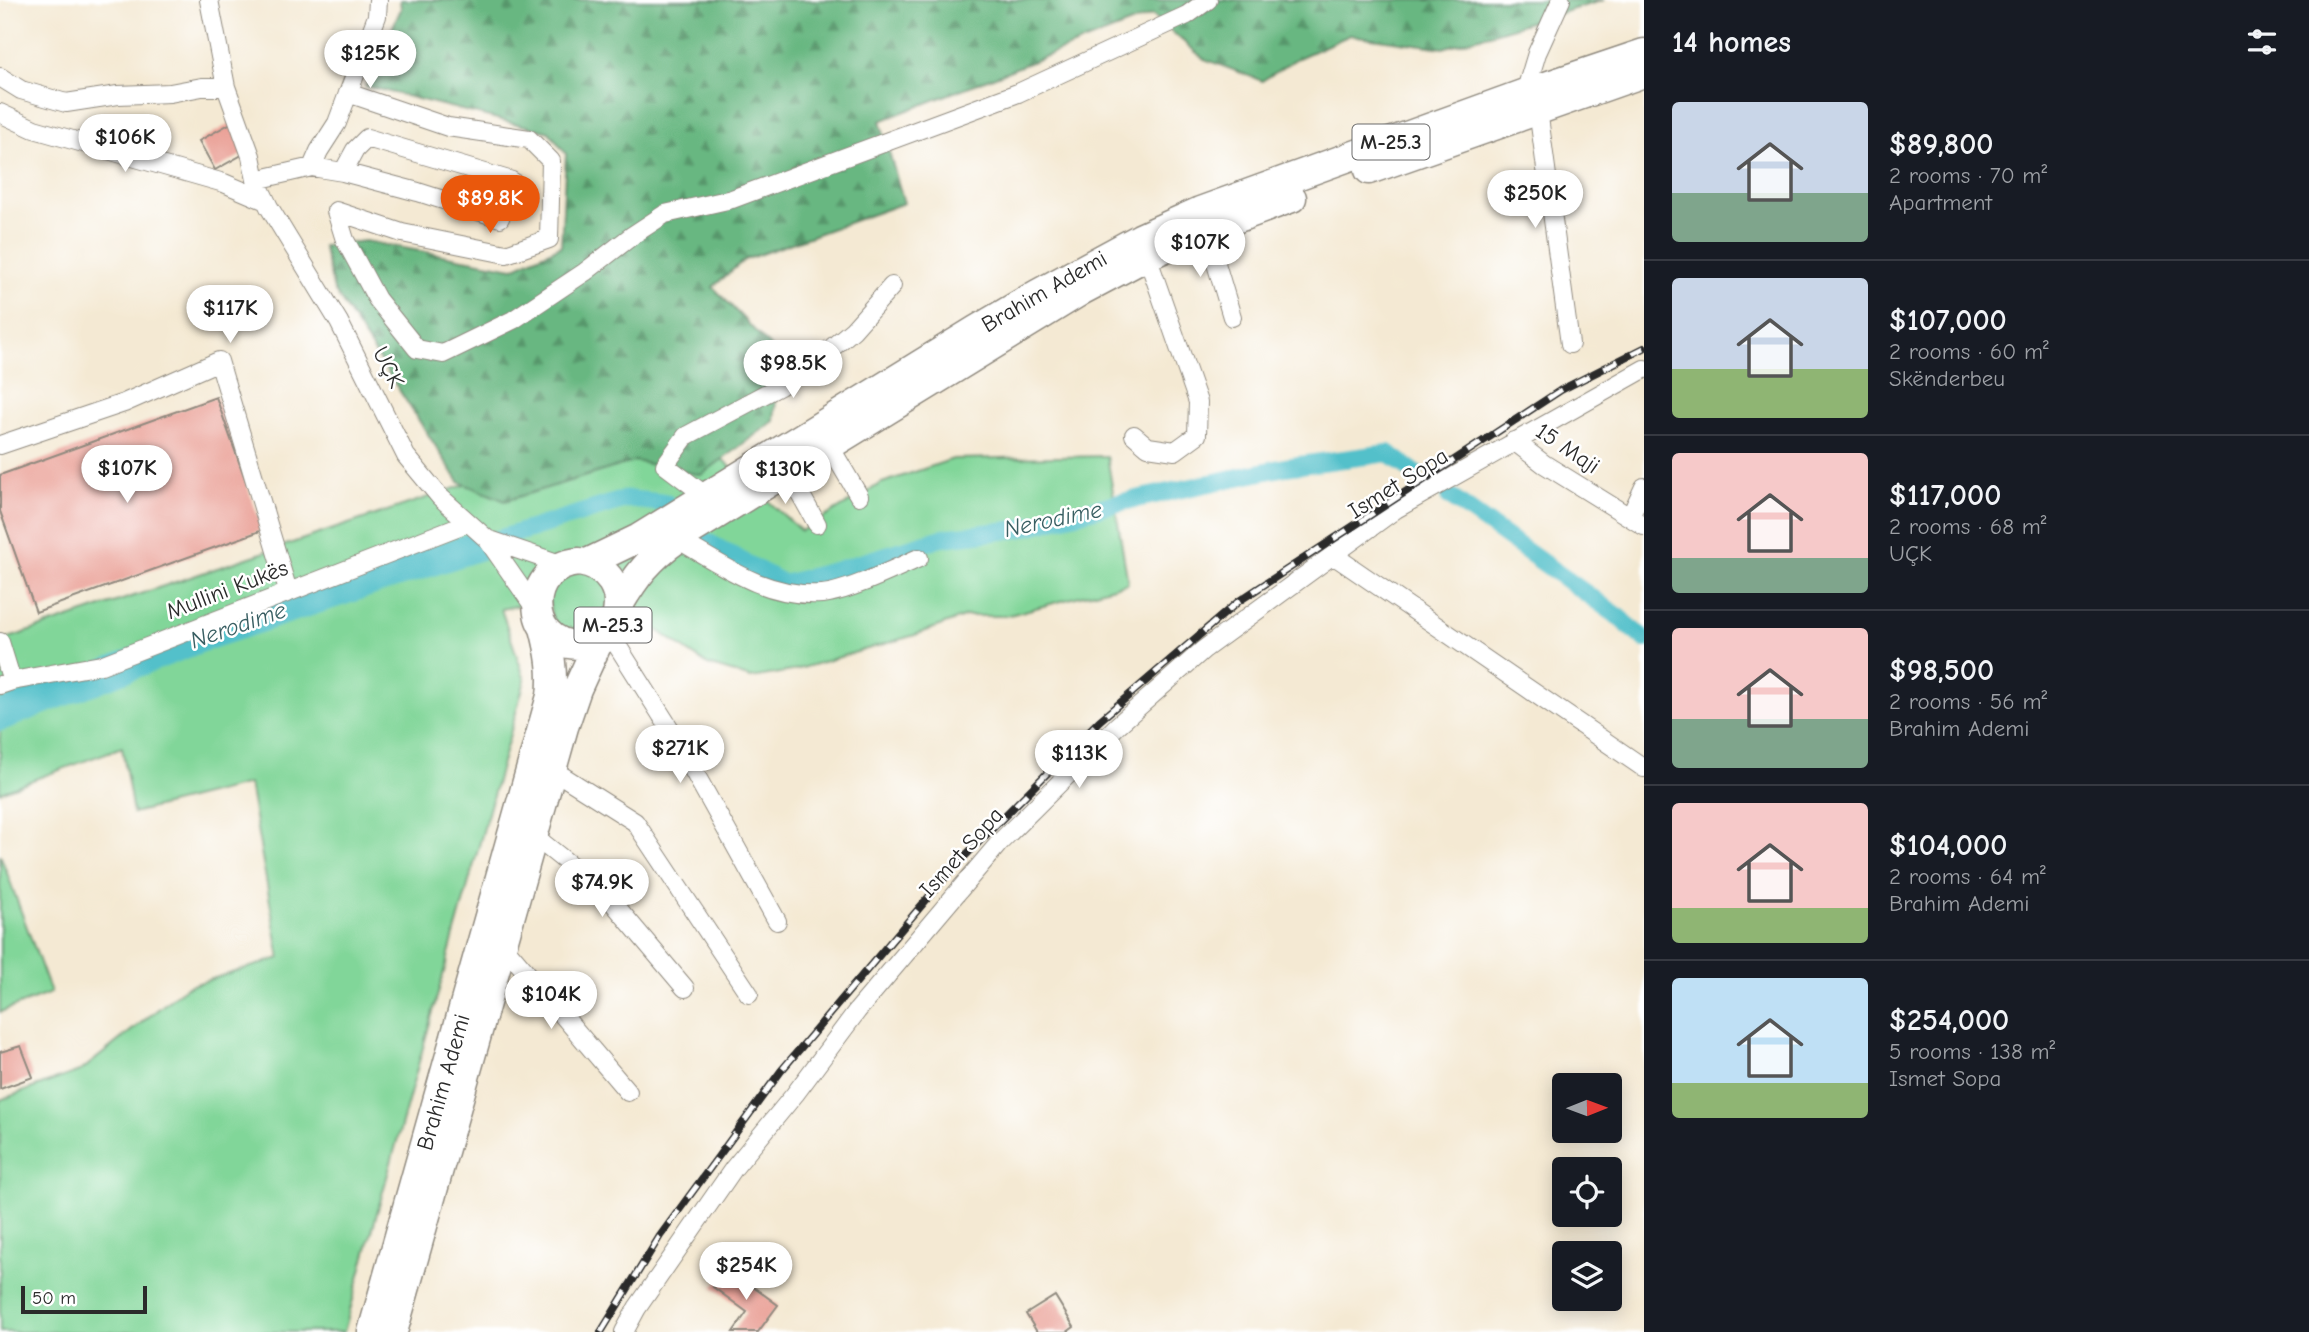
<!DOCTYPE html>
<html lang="en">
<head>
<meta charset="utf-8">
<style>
	:root { --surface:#171b24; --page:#242831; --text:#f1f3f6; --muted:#9ea1a6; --line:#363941; --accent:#ea580c }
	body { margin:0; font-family:"Comic Neue",sans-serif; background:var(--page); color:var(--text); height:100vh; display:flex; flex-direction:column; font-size:26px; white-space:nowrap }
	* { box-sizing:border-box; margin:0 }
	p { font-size:23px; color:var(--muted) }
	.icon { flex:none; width:38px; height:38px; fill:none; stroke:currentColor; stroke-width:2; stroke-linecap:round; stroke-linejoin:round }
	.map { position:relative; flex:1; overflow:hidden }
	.details { display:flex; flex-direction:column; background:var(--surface); width:665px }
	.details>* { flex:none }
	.needle { width:46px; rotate:89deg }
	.tools { position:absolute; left:1552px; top:1073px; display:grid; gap:14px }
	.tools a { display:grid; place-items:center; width:70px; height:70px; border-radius:7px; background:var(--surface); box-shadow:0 4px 18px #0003; font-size:35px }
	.scale { position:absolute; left:21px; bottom:18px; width:126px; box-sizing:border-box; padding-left:7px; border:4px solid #2b2b2b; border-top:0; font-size:19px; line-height:24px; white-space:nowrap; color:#2b2b2b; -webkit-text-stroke:5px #fff; paint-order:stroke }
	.price { position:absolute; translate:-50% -60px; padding:0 16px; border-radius:24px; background:#fff; color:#222; font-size:23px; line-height:46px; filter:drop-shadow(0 2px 4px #0008) }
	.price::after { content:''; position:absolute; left:50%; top:42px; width:21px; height:16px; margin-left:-10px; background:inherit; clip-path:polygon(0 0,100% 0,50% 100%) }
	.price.selected { background:var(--accent); color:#fff }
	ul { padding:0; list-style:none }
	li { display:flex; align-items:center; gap:21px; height:175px; padding:0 28px }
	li+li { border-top:2px solid var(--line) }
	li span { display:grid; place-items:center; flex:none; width:196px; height:140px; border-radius:7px; color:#555 }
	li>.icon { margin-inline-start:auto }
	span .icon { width:84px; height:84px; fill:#fffc; stroke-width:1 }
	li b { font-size:30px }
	h2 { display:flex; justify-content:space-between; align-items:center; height:84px; padding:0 28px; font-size:30px }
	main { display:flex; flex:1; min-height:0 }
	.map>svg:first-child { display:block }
	.green { fill:#81d699; stroke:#568062; stroke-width:2 }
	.forest { fill:url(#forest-firs); stroke:#4a7156; stroke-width:2 }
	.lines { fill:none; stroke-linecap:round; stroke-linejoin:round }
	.canal { stroke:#52c0ca; stroke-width:18 }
	.river { stroke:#52c0ca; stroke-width:30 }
	.building { fill:#eaa096 }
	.street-casing { stroke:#908a7f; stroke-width:20 }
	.primary-casing { stroke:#908a7f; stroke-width:31 }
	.street { stroke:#fff; stroke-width:18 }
	.primary { stroke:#fff; stroke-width:28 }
	.rail-casing { stroke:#2b2b2b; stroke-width:8 }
	.rail { stroke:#fff; stroke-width:5; stroke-dasharray:16; stroke-linecap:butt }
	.labels { text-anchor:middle; stroke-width:5; stroke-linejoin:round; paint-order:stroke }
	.shield { fill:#fff; stroke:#6b6b6b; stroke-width:2 }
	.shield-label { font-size:21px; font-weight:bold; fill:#2b2b2b }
	.street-label { font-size:23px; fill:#2b2b2b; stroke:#fff }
	.water-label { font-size:24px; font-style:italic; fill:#395f63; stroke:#fff }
</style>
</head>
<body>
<main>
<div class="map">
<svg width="1644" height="1332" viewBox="0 0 1644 1332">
	<defs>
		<pattern id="forest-firs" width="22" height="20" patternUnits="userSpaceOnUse" patternTransform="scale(1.75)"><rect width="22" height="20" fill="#68b781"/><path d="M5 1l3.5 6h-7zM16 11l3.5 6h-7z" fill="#56956a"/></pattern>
	</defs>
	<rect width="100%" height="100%" fill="#fff"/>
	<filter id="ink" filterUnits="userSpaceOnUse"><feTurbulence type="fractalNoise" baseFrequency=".0143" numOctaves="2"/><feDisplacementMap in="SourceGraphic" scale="14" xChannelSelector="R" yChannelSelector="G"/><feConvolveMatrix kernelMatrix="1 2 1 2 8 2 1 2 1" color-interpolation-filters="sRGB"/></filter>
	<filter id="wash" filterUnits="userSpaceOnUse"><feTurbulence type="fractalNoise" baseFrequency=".00686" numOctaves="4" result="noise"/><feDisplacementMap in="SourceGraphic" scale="28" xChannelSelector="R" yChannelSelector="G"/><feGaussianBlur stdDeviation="1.57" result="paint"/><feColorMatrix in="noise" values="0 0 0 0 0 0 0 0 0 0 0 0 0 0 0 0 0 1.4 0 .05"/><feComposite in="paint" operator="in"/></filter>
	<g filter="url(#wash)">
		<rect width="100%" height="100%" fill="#f4e9d3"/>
		<path class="green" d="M658,420L707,445L801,531L882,483L953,459L1107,456L1128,583L1006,616H966L915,635L792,671L751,678L708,665L647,623L607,605C605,611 604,617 601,621C589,638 561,635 552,617C550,612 550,605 549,600L501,609L525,680L344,1332H0V1100L82,1070L186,987L280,958L249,784L133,813L122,747L0,792V641Z
			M0,854L51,993L0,1012Z"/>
		<path class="forest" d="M400,0H1604L1443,48L1350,35L1296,59L1262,81L1204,59L1152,15L880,121L904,203L744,260L713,287L780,357L774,421L701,475L635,461L505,501L459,482L334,290L323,246L365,241L513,268L561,246L566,154L549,132L366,86L401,9Z"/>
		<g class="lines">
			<path class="canal" d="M1449,496L1615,614L1644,639
				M700,538L784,584L834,571L942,538L1019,529L1113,504L1285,467L1388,453L1414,472
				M498,539L626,499L666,503"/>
			<path class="river" d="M0,716L204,636L480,545"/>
		</g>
		<g id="blocks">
			<path class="building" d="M231,123L247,152L215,170L199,141Z
				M216,397L263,530L36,612L0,511V475Z
				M21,1046L33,1077L0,1089V1052Z
				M727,1268L778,1305L758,1332H733L747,1312L713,1287Z
				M1055,1296L1074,1327L1067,1332H1037L1026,1314Z"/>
		</g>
	</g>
	<g filter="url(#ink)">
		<use href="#blocks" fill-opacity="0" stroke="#908a7f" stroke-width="2"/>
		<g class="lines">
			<g class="street-casing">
				<path id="street" d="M209,0L226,87L251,156L256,180L269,207L339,322L406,456L440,497L487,539L537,611
					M0,77L21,90L66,103L118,95L170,93L202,87H226
					M348,93L448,127L529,139L551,161L549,239L506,254L402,233L336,211L345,240L377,299L417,349L443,354L513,320L585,272L633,235L665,214L732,199L1018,93L1187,15L1208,0
					M1525,93L1537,53L1561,0
					M1538,110L1570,344
					M0,113L34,129L224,183L266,201
					M312,167L319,151L337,123L377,16L378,0
					M256,180L312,167L343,172L418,192L500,218L512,181L367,138L355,150L343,172
					M1206,230L1232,317
					M1134,435L1148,447L1175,451L1197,435L1198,402L1147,256
					M1514,441L1544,464L1644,526
					M0,445L124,403L219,361L288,591
					M829,445L859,496
					M787,470L817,524
					M706,496L665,465L686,436L780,386L821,357L853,330L892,286
					M1630,517L1644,487
					M487,539L563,565
					M677,539C724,566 766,598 822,594C847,592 894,569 919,558
					M1333,555L1644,768
					M610,634L672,732L777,921
					M0,642L12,681
					M0,685L12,681L101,665L467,523
					M553,770L635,822L749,994
					M534,836L604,892L685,988
					M503,945L628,1092
					M624,1332L637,1308L734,1168L795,1094L857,1011L1000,842L1118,725L1203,650L1396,509L1644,369"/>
			</g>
			<g class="primary-casing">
				<path id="primary" d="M1369,170L1644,73
					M579,562C609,566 625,592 615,621C612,630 608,638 599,642C594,645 584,645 578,645C524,644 523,566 579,562Z
					M587,563L639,538L976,330L1037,294L1140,238L1200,211L1525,93L1644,53
					M619,605C636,576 650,558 677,539L1081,291L1147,256L1206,230L1292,198
					M372,1332L551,696C554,672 550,651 544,628
					M393,1332L564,727L577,689L598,643"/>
			</g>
			<use href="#street" class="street"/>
			<use href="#primary" class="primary"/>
			<g class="rail-casing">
				<path id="rail" d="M601,1332L660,1236L781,1071L955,866L1099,721L1239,601L1561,390L1644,348"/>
			</g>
			<use href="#rail" class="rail"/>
		</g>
	</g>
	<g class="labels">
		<g class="shield">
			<rect x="1352.5" y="124.5" width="77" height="35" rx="5"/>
			<rect x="574.5" y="607.5" width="77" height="35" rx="5"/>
		</g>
		<g class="shield-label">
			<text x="1391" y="149">M-25.3</text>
			<text x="613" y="632">M-25.3</text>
		</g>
		<g class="street-label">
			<text transform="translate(1044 291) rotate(-30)" y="8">Brahim Ademi</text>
			<text transform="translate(389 367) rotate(63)" y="8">UÇK</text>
			<text transform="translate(1568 448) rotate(34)" y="8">15 Maji</text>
			<text transform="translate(1398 483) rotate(-32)" y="8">Ismet Sopa</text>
			<text transform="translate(227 589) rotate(-21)" y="8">Mullini Kukës</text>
			<text transform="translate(961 852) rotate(-48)" y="8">Ismet Sopa</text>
			<text transform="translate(443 1082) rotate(-74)" y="8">Brahim Ademi</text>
		</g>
		<g class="water-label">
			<text transform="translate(1053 519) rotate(-12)" y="8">Nerodime</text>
			<text transform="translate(238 625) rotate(-19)" y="8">Nerodime</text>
		</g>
	</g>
</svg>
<div class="tools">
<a><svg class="needle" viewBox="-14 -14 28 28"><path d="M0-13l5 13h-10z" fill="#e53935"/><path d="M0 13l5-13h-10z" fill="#9ea1a6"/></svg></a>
<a><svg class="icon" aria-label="locate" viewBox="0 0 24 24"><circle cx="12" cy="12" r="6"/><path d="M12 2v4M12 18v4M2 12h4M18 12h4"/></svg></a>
<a><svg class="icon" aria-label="layers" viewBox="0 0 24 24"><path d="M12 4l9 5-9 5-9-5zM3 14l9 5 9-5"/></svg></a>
</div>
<div class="scale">50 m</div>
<b class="price" style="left:370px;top:90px">$125K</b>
<b class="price" style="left:125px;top:174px">$106K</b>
<b class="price" style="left:1535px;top:230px">$250K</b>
<b class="price selected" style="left:490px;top:235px">$89.8K</b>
<b class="price" style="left:1200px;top:279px">$107K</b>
<b class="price" style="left:230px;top:345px">$117K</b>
<b class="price" style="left:793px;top:400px">$98.5K</b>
<b class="price" style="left:127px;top:505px">$107K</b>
<b class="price" style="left:785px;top:506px">$130K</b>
<b class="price" style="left:680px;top:785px">$271K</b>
<b class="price" style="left:1079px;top:790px">$113K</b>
<b class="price" style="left:602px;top:919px">$74.9K</b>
<b class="price" style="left:551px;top:1031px">$104K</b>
<b class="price" style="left:746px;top:1302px">$254K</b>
</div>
<section class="details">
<h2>14 homes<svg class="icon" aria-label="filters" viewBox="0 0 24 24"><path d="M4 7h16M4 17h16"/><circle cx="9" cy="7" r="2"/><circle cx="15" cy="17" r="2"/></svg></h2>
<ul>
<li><span style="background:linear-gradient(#c9d6e8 65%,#7fa58c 0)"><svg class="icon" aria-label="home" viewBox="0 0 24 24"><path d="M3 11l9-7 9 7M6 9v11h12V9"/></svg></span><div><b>$89,800</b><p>2 rooms · 70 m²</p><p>Apartment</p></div></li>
<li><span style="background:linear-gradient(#c9d6e8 65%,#8fb573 0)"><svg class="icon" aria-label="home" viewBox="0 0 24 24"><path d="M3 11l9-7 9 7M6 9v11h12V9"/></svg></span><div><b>$107,000</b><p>2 rooms · 60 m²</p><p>Skënderbeu</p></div></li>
<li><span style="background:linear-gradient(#f6c9c9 75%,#7fa58c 0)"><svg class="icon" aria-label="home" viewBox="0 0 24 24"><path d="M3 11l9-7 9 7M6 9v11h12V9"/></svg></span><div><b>$117,000</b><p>2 rooms · 68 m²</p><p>UÇK</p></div></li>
<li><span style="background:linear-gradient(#f6c9c9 65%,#7fa58c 0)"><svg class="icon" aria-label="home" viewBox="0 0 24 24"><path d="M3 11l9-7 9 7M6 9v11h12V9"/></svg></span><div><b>$98,500</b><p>2 rooms · 56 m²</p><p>Brahim Ademi</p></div></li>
<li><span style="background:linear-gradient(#f6c9c9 75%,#8fb573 0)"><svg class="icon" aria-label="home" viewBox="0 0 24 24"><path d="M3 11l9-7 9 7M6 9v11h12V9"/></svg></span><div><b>$104,000</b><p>2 rooms · 64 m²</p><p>Brahim Ademi</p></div></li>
<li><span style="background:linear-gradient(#bfe0f5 75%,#8fb573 0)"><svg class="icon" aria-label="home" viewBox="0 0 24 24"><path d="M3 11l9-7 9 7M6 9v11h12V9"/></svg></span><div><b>$254,000</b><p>5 rooms · 138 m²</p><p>Ismet Sopa</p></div></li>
</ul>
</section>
</main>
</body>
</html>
